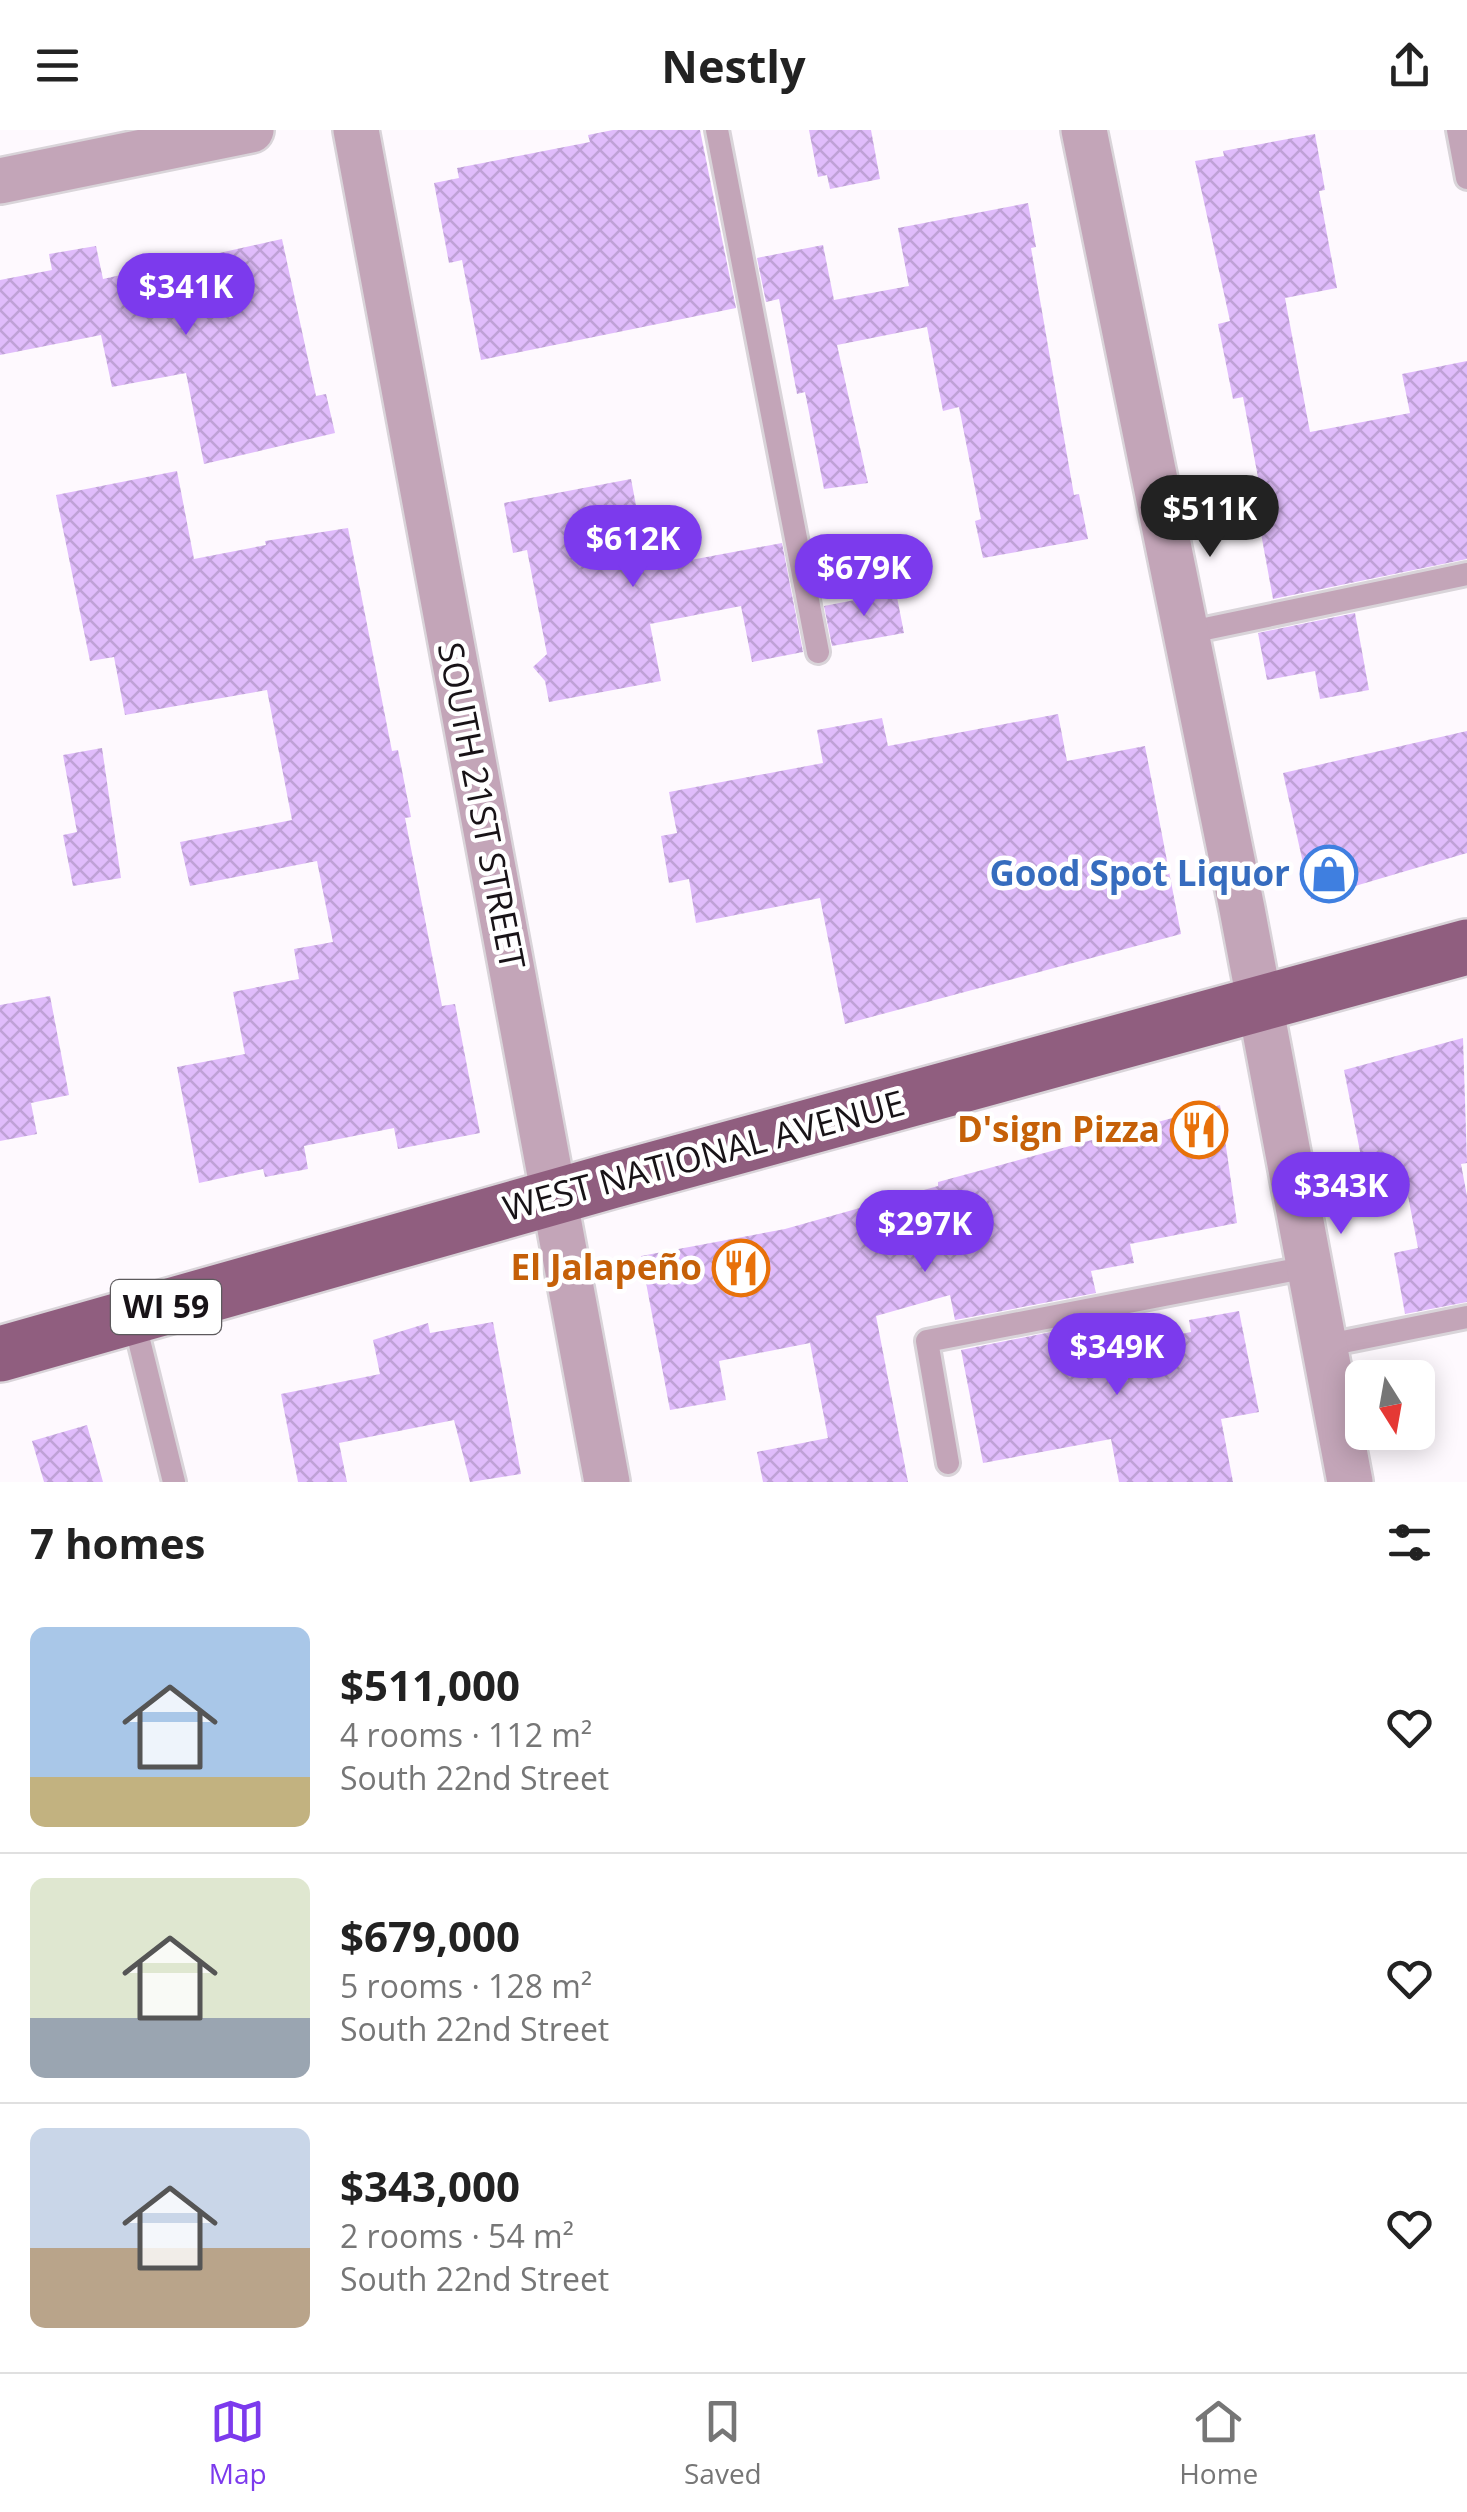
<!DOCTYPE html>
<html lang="en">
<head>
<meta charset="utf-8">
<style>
	:root { --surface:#fff; --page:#f6f6f6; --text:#222; --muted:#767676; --line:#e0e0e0; --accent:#7c3aed }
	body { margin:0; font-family:"Open Sans",sans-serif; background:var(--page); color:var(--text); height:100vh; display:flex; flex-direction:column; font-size:38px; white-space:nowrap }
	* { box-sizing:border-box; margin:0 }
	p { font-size:32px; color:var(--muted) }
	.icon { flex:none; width:55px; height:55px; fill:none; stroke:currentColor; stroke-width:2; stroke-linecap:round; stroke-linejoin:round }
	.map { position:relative; height:1352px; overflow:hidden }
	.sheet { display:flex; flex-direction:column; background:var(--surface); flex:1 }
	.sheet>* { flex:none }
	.needle { width:65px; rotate:169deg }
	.controls { position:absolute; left:1345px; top:1230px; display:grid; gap:20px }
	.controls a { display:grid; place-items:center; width:90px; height:90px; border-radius:15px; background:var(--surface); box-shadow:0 5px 25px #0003; font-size:50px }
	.price { position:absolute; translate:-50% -85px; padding:0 22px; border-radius:35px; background:var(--accent); color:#fff; font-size:32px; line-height:65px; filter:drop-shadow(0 2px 5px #0008) }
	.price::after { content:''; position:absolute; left:50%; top:60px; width:30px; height:22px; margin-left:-15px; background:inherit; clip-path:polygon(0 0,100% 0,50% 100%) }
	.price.on { background:#222; color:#fff }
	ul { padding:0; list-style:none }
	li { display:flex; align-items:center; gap:30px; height:250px; padding:0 30px }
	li+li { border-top:2px solid var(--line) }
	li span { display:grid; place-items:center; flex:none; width:280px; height:200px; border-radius:15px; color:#555 }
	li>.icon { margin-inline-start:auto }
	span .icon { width:120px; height:120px; fill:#fffc; stroke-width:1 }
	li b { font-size:42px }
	h2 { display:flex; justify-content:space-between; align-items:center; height:120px; padding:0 30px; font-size:42px }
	header { display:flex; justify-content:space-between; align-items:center; height:130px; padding:0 30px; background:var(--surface); font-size:45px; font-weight:700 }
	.tabs { display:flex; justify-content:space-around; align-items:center; height:140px; border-top:2px solid var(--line); background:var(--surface); font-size:28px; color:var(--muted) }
	.tabs a { display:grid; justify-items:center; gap:5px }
	.tabs .on { color:var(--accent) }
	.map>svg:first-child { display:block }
	.building { fill:url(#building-cross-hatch) }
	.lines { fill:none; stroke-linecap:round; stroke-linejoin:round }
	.lane-casing { stroke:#d9d4d9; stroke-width:28 }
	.street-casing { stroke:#d9d4d9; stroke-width:50 }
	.primary-casing { stroke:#d9d4d9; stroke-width:60 }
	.lane { stroke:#c3a5b8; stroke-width:22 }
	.street { stroke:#c3a5b8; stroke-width:45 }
	.primary { stroke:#905e7f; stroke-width:55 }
	.labels { text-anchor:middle; stroke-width:9; stroke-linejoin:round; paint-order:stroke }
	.shield { fill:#fff; stroke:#5d5a5d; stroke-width:2.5 }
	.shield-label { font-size:32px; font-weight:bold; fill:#181317 }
	.street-label { font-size:35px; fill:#181317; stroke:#fff }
	.shop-label { font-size:35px; font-weight:bold; fill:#366cbe; stroke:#fff; text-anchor:end }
	.food-label { font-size:35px; font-weight:bold; fill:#c56008; stroke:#fff; text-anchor:end }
</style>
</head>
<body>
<header><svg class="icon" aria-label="menu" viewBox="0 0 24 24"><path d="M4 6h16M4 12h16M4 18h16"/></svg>Nestly<svg class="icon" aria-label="share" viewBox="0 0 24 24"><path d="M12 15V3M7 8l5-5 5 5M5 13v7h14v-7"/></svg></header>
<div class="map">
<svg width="1467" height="1352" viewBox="0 0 1467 1352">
	<defs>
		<pattern id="building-cross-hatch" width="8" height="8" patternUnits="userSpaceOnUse" patternTransform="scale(2.5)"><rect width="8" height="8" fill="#e0bcfb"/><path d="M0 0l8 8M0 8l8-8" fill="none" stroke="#bfa1d6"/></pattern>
	</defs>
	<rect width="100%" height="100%" fill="#fef9fe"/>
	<path class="building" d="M613,0H700L736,178L481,230L462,130L449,133L434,53L459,48L457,38L590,12L588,5Z
		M809,0H871L880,49L830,59L827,45L818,47Z
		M1315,4L1325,60L1319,61L1337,158L1285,168L1310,302L1410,283L1402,244L1467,231V429L1273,469L1258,387L1265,385L1243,267L1233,269L1218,194L1230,191L1195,31L1224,26L1223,21Z
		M1028,73L1036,117L1031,118L1056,262L1074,365L1079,364L1088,409L983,428L975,391L981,389L959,277L943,281L927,197L837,215L868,353L824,359L805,262L797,264L779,169L766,172L757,128L823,115L834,170L909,156L898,98Z
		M282,109L316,266L326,264L335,303L204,334L186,243L112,257L101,205L0,225V150L52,140L49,124L96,116L103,149Z
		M177,341L194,429L266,415L265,411L348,398L392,621L398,620L411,687L405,688L442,876L455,874L480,1003L398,1019L394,998L304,1016L308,1039L265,1047L263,1039L199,1053L177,937L245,924L233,862L299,849L294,819L333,812L317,731L190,756L180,712L292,690L267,560L125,585L114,527L90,531L56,365Z
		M631,349L648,438L782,413L803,522L752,532L741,476L650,494L661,551L549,572L545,551L533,537L547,524L527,420L513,423L504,373Z
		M896,462L904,503L832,516L824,476Z
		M1355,483L1369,560L1320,569L1315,541L1267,550L1258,503Z
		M1058,584L1067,631L1145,616L1181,804L845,894L820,768L696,793L689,749L669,753L661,706L677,703L669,662L823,633L817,600L882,588L888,616Z
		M1467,601V723L1311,769L1283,643Z
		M102,618L121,748L73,756L63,705L77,702L63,625Z
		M50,866L69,965L31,973L37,1004L0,1011V875Z
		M1463,908L1467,1033L1461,1034L1467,1066V1172L1405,1184L1394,1123L1418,1118L1404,1045L1366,1052L1344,940Z
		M1220,975L1237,1093L1130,1114L1134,1133L1091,1141L1096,1163L955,1190L950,1165L876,1186L908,1352H763L757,1322L828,1308L810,1213L719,1231L726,1270L670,1280L641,1126L785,1099L938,1056V1052Z
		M1239,1181L1259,1282L1221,1289L1233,1352H1119L1111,1309L983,1333L961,1220L1101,1192L1107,1219L1191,1202L1189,1190Z
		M493,1192L521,1344L470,1352L454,1290L339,1313L347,1352H298L281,1264L380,1244L373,1210L428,1193L430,1203Z
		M87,1295L103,1352H44L32,1311Z"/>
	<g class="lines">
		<g class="lane-casing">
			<path id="lane" d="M717,0L818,522
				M1458,0L1467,48
				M1186,503L1467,444
				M133,1186L174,1352
				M1323,1216L1467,1187
				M948,1333L927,1211L1308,1137"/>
		</g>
		<g class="street-casing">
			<path id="street" d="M356,0L607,1352
				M1084,0L1242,779L1350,1352
				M0,51L251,0"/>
		</g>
		<g class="primary-casing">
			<path id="primary" d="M0,1224L611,1051L1467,817"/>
		</g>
		<use href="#lane" class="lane"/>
		<use href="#street" class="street"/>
		<use href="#primary" class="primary"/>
	</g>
	<defs>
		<g id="shop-ring" transform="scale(2.875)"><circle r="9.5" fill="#fff" stroke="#3f7fe0" stroke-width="1.5"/><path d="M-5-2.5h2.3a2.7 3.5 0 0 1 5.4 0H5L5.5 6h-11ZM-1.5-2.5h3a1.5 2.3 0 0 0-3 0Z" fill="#3f7fe0"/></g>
		<g id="restaurant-ring" transform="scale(2.875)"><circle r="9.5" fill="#fff" stroke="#e8710a" stroke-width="1.5"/><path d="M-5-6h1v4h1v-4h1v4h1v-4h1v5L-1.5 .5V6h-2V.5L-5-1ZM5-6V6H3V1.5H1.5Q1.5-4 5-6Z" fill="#e8710a"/></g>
	</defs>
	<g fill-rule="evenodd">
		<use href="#shop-ring" x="1329" y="744"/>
		<use href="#restaurant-ring" x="1199" y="1000"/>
		<use href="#restaurant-ring" x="741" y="1138"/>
	</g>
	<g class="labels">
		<rect class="shield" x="111" y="1150" width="110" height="54" rx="8"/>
		<g class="shield-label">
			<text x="166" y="1188">WI 59</text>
		</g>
		<g class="street-label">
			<text transform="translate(481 676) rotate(79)" y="12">SOUTH 21ST STREET</text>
			<text transform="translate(704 1026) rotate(-15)" y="12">WEST NATIONAL AVENUE</text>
		</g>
		<g class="shop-label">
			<text x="1290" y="756">Good Spot Liquor</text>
		</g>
		<g class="food-label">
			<text x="1160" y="1012">D'sign Pizza</text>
			<text x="702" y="1150">El Jalapeño</text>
		</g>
	</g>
</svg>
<div class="controls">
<a><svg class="needle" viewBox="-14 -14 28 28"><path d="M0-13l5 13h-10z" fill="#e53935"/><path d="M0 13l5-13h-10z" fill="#767676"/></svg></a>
</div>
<b class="price" style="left:186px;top:208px">$341K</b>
<b class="price on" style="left:1210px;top:430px">$511K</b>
<b class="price" style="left:633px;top:460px">$612K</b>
<b class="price" style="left:864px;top:489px">$679K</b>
<b class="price" style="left:1341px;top:1107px">$343K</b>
<b class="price" style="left:925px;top:1145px">$297K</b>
<b class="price" style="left:1117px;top:1268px">$349K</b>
</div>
<section class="sheet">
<h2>7 homes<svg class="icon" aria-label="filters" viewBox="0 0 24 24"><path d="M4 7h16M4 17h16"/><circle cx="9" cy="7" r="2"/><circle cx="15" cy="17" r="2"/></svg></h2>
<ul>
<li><span style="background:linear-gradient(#a9c7e8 75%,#c2b280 0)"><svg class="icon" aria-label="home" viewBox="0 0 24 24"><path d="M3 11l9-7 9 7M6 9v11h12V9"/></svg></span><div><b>$511,000</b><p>4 rooms · 112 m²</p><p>South 22nd Street</p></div><svg class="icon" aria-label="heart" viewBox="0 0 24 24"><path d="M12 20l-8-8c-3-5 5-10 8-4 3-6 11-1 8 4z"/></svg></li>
<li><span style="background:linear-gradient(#dfe7d0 70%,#9aa5b1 0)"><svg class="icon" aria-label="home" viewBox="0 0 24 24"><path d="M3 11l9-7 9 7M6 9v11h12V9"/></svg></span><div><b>$679,000</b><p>5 rooms · 128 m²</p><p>South 22nd Street</p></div><svg class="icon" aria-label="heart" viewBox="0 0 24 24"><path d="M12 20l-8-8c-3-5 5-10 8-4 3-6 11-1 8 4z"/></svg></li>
<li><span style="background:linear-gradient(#c9d6e8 60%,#b9a48a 0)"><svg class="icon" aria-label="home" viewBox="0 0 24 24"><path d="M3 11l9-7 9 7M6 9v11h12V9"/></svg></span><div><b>$343,000</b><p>2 rooms · 54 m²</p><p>South 22nd Street</p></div><svg class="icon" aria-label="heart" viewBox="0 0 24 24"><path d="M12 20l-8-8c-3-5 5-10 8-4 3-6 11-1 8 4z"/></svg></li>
</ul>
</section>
<nav class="tabs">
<a class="on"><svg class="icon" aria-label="map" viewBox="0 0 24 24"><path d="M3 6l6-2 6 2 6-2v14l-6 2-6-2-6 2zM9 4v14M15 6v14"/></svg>Map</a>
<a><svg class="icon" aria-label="saved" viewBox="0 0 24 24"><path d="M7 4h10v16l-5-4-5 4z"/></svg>Saved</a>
<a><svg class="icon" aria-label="home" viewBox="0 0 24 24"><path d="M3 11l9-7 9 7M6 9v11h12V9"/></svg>Home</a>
</nav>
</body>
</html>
